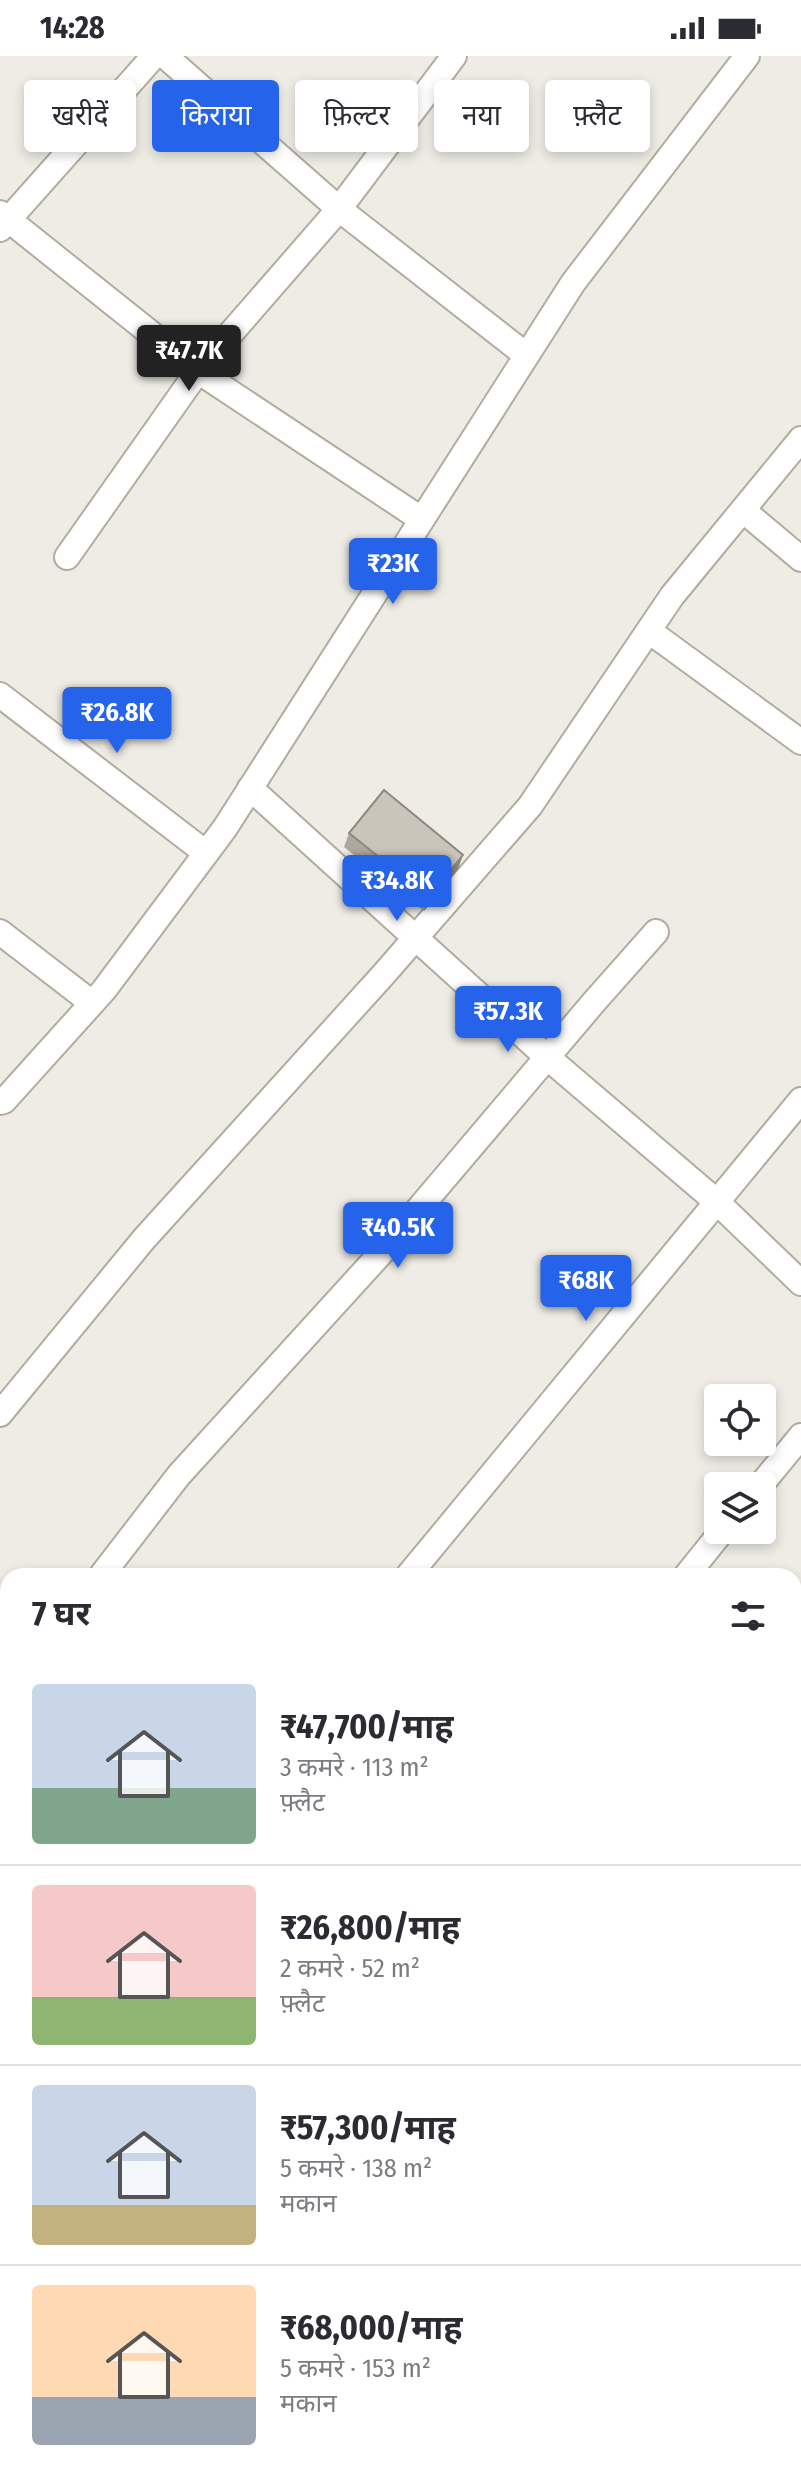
<!DOCTYPE html>
<html lang="hi">
<head>
<meta charset="utf-8">
<style>
	:root { --surface:#fff; --page:#f7f7f7; --text:#2b2b33; --muted:#7c7c81; --line:#e1e1e2; --accent:#2563eb }
	body { margin:0; font-family:"Fira Sans Condensed","Noto Sans Devanagari",sans-serif; background:var(--page); color:var(--text); height:100vh; display:flex; flex-direction:column; font-size:30px; white-space:nowrap }
	* { box-sizing:border-box; margin:0 }
	p { font-size:26px; color:var(--muted) }
	.icon { flex:none; width:44px; height:44px; fill:none; stroke:currentColor; stroke-width:2; stroke-linecap:round; stroke-linejoin:round }
	.map { position:relative; flex:1; overflow:hidden }
	.panel { position:absolute; left:0px; top:1512px; width:802px; height:914px; display:flex; flex-direction:column; background:var(--surface); border-radius:24px 24px 0 0; box-shadow:0 4px 12px #0003 }
	.panel>* { flex:none }
	.banner { position:absolute; left:24px; top:24px; width:754px; height:72px; display:flex; gap:16px }
	.controls { position:absolute; left:704px; top:1328px; display:grid; gap:16px }
	.controls a { display:grid; place-items:center; width:72px; height:72px; border-radius:8px; background:var(--surface); box-shadow:0 4px 12px #0003; font-size:40px }
	.price { position:absolute; translate:-50% -68px; padding:0 18px; border-radius:8px; background:var(--accent); color:#fff; font-size:26px; line-height:52px; filter:drop-shadow(0 2px 4px #0008) }
	.price::after { content:''; position:absolute; left:50%; top:48px; width:24px; height:18px; margin-left:-12px; background:inherit; clip-path:polygon(0 0,100% 0,50% 100%) }
	.price.on { background:#222; color:#fff }
	ul { padding:0; list-style:none }
	li { display:flex; align-items:center; gap:24px; height:200px; padding:0 32px }
	li+li { border-top:2px solid var(--line) }
	li span { display:grid; place-items:center; flex:none; width:224px; height:160px; border-radius:8px; color:#555 }
	li>.icon { margin-inline-start:auto }
	span .icon { width:96px; height:96px; fill:#fffc; stroke-width:1 }
	li b { font-size:34px }
	h2 { display:flex; justify-content:space-between; align-items:center; height:96px; padding:0 32px; font-size:34px }
	.pill { padding:0 28px; border-radius:8px; background:var(--surface); box-shadow:0 4px 12px #0003; font-size:28px; line-height:72px }
	.pill.on { background:var(--accent); color:#fff }
	.status { display:flex; justify-content:space-between; align-items:center; height:56px; padding:0 40px; background:var(--surface); direction:ltr }
	.status svg { height:22px; fill:currentColor }
	.map>svg:first-child { display:block }
	.lines { fill:none; stroke-linecap:round; stroke-linejoin:round }
	.street-casing { stroke:#b0ad9f; stroke-width:28 }
	.street { stroke:#fff; stroke-width:24 }
	.wall { fill:#ada9a0 }
	.shaded-wall { fill:#8d8a82 }
	.building { fill:#c9c5ba; stroke:#8d8a82; stroke-width:2 }
</style>
</head>
<body>
<div class="status"><b>14:28</b><svg viewBox="0 0 49 12"><path d="M0 12V9h3v3zM5 12V6h3v6zM10 12V3h3v9zM15 12V0h3v12zM26 1h20v11H26zM47 4h2v5h-2z"/></svg></div>
<div class="map">
<svg width="801" height="2425" viewBox="0 0 801 2425">
	<rect width="100%" height="100%" fill="#eeece5"/>
	<g class="lines">
		<g class="street-casing">
			<path id="street" d="M165,0L339,153L526,299
				M0,157L198,315L421,463
				M0,173L154,0
				M744,455L801,503
				M67,501L198,315L339,153L454,0
				M649,575L801,686
				M0,639L206,797
				M250,732L547,1001L717,1146L801,1227
				M0,876L92,947
				M0,1046L4,1045L104,934L225,772L573,227L747,0
				M0,1358L144,1183L384,918L530,750L672,540L801,383
				M760,1430L801,1380
				M101,1520L179,1419L382,1196L594,946L656,876
				M408,1520L801,1044
				M686,1520L723,1474
				M0,1608L8,1612
				M0,1650L8,1640
				M794,1693L801,1685
				M794,1941L801,1944
				M794,2310L801,2297
				M0,2316L8,2307
				M794,2354L801,2359
				M195,2418L205,2425
				M455,2418L465,2425
				M338,2425L342,2418
				M498,2425L502,2418
				M730,2425L734,2418"/>
		</g>
		<use href="#street" class="street"/>
	</g>
	<path class="wall" d="M349,777L458,813L424,855L344,791Z"/>
	<path class="shaded-wall" d="M463,799L458,813L424,855L429,841Z"/>
	<path class="building" d="M384,734L463,799L429,841L349,777Z"/>
</svg>
<div class="controls">
<a><svg class="icon" aria-label="locate" viewBox="0 0 24 24"><circle cx="12" cy="12" r="6"/><path d="M12 2v4M12 18v4M2 12h4M18 12h4"/></svg></a>
<a><svg class="icon" aria-label="layers" viewBox="0 0 24 24"><path d="M12 4l9 5-9 5-9-5zM3 14l9 5 9-5"/></svg></a>
</div>
<b class="price on" style="left:189px;top:337px">₹47.7K</b>
<b class="price" style="left:393px;top:550px">₹23K</b>
<b class="price" style="left:117px;top:699px">₹26.8K</b>
<b class="price" style="left:397px;top:867px">₹34.8K</b>
<b class="price" style="left:508px;top:998px">₹57.3K</b>
<b class="price" style="left:398px;top:1214px">₹40.5K</b>
<b class="price" style="left:586px;top:1267px">₹68K</b>
<div class="banner">
<a class="pill">खरीदें</a>
<a class="pill on">किराया</a>
<a class="pill">फ़िल्टर</a>
<a class="pill">नया</a>
<a class="pill">फ़्लैट</a>
</div>
<section class="panel">
<h2>7 घर<svg class="icon" aria-label="filters" viewBox="0 0 24 24"><path d="M4 7h16M4 17h16"/><circle cx="9" cy="7" r="2"/><circle cx="15" cy="17" r="2"/></svg></h2>
<ul>
<li><span style="background:linear-gradient(#c9d6e8 65%,#7fa58c 0)"><svg class="icon" aria-label="home" viewBox="0 0 24 24"><path d="M3 11l9-7 9 7M6 9v11h12V9"/></svg></span><div><b>₹47,700/माह</b><p>3 कमरे · 113 m²</p><p>फ़्लैट</p></div></li>
<li><span style="background:linear-gradient(#f6c9c9 70%,#8fb573 0)"><svg class="icon" aria-label="home" viewBox="0 0 24 24"><path d="M3 11l9-7 9 7M6 9v11h12V9"/></svg></span><div><b>₹26,800/माह</b><p>2 कमरे · 52 m²</p><p>फ़्लैट</p></div></li>
<li><span style="background:linear-gradient(#c9d6e8 75%,#c2b280 0)"><svg class="icon" aria-label="home" viewBox="0 0 24 24"><path d="M3 11l9-7 9 7M6 9v11h12V9"/></svg></span><div><b>₹57,300/माह</b><p>5 कमरे · 138 m²</p><p>मकान</p></div></li>
<li><span style="background:linear-gradient(#ffd9b3 70%,#9aa5b1 0)"><svg class="icon" aria-label="home" viewBox="0 0 24 24"><path d="M3 11l9-7 9 7M6 9v11h12V9"/></svg></span><div><b>₹68,000/माह</b><p>5 कमरे · 153 m²</p><p>मकान</p></div></li>
</ul>
</section>
</div>
</body>
</html>
